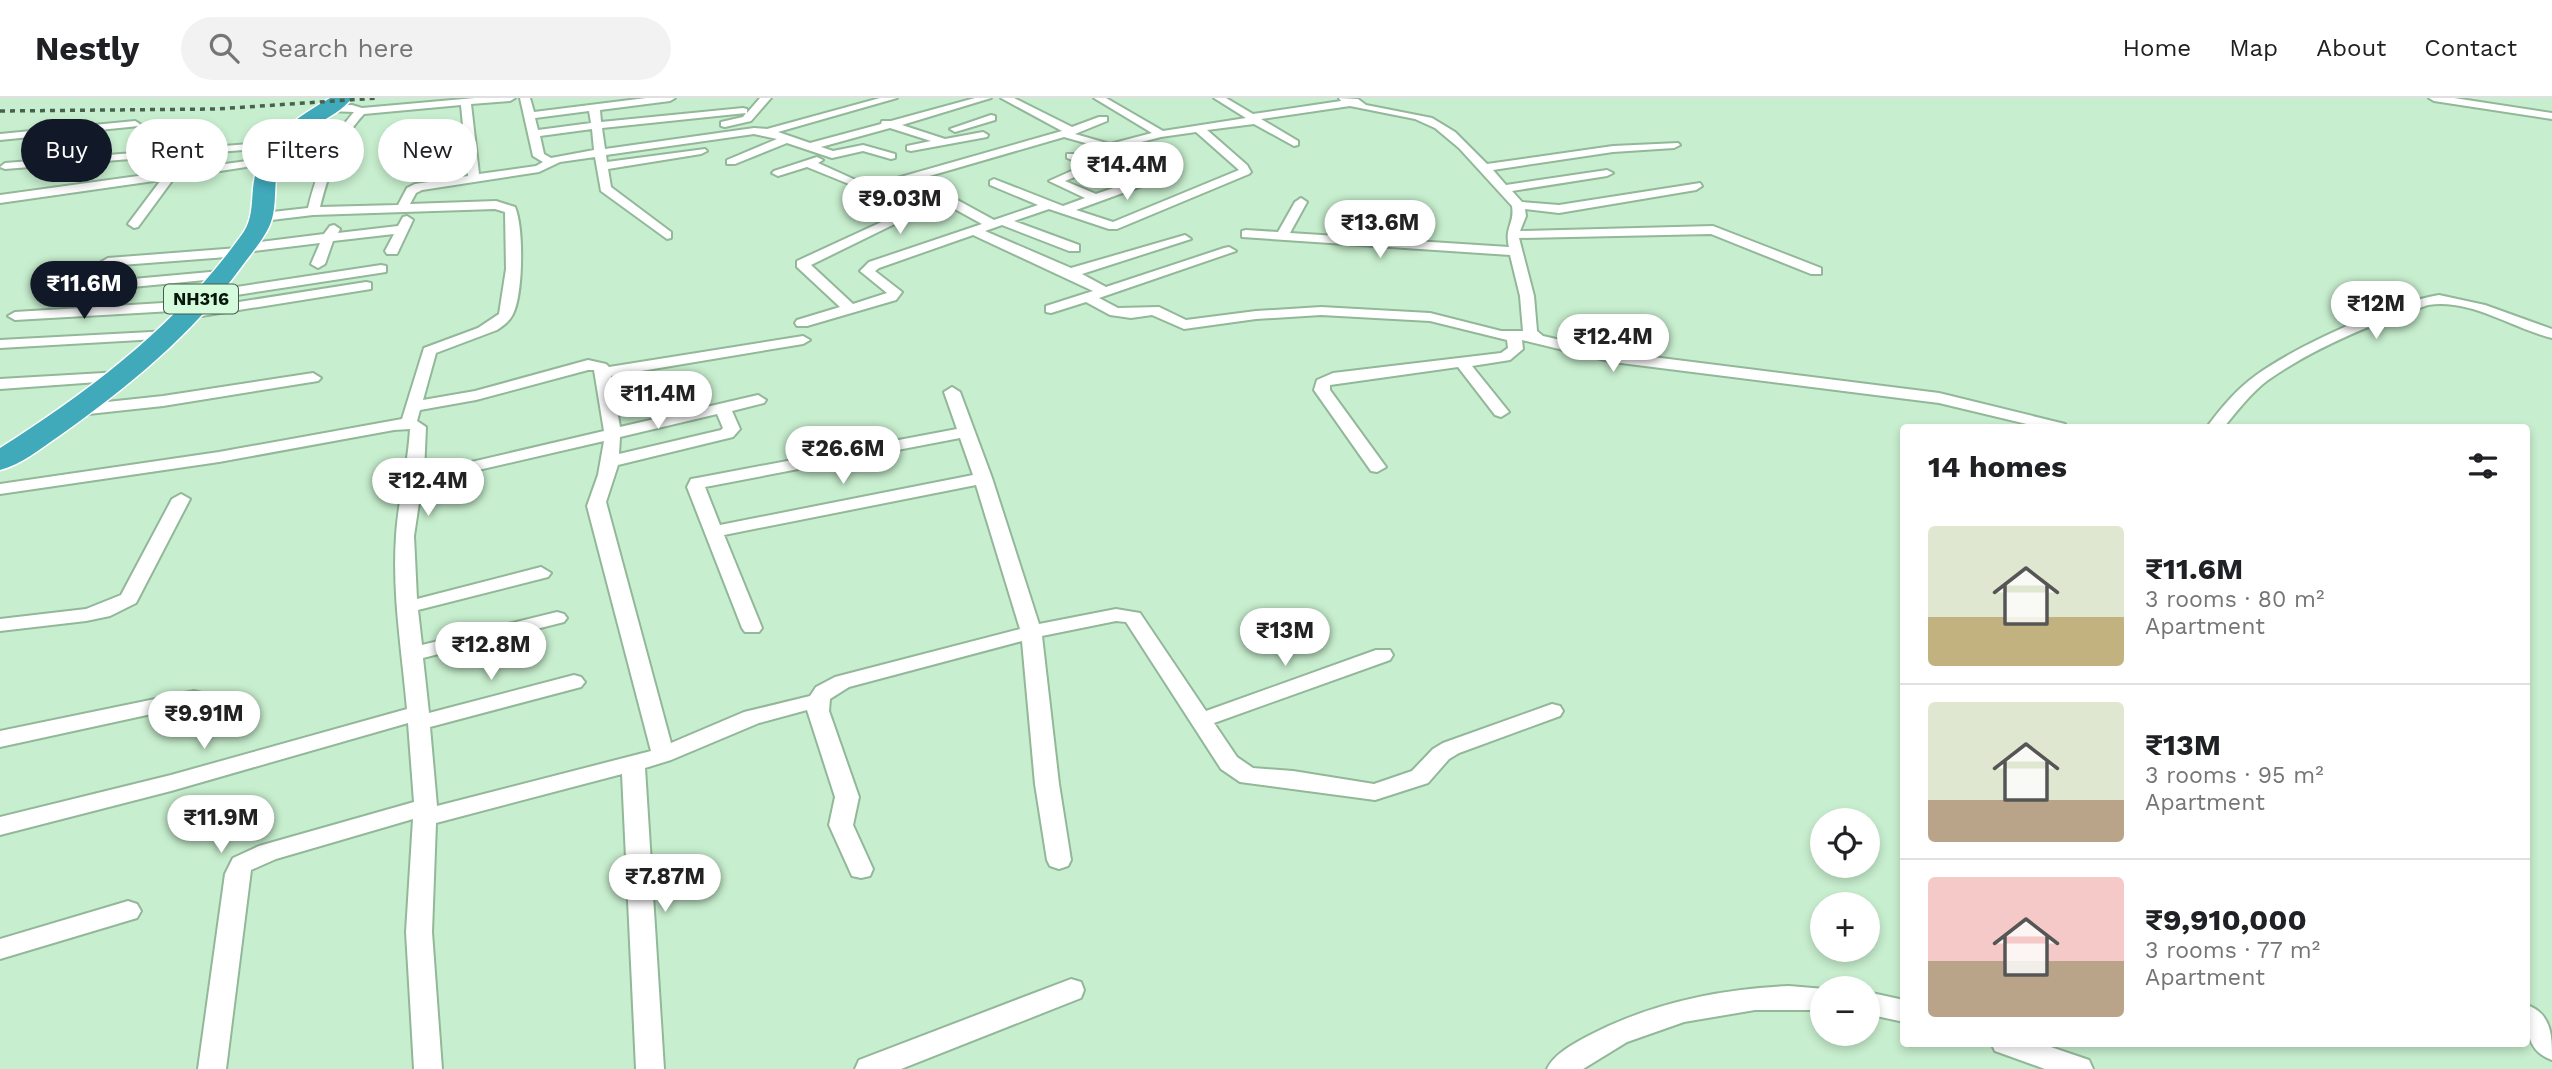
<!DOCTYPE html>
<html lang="en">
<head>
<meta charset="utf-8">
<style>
	:root { --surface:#fff; --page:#f2f2f2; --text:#202124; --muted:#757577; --line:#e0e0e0; --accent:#111827 }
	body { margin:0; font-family:"Work Sans",sans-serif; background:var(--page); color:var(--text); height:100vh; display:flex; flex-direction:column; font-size:26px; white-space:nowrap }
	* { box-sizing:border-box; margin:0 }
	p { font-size:23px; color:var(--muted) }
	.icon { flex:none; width:38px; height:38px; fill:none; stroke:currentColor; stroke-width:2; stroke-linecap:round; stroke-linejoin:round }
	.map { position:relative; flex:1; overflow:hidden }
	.panel { position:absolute; left:1900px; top:326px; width:630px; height:623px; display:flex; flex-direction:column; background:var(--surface); border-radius:7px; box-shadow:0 4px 10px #0003 }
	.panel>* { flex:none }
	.guide { position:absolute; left:21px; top:21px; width:665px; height:63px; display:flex; gap:14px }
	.fabs { position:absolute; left:1810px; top:710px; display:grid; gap:14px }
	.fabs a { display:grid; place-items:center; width:70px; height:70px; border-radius:50%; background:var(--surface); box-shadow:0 4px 10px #0003; font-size:35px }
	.price { position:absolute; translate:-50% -60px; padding:0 16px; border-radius:24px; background:#fff; color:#222; font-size:23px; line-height:46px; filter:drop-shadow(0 2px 4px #0008) }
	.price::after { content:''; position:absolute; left:50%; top:42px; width:21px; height:16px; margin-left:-10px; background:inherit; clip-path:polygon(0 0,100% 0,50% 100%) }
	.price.active { background:var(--accent); color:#fff }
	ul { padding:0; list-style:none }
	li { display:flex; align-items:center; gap:21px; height:175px; padding:0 28px }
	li+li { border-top:2px solid var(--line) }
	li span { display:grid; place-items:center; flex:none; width:196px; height:140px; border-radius:7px; color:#555 }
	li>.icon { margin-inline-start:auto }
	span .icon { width:84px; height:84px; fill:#fffc; stroke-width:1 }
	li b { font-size:30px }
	h2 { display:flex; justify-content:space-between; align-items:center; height:84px; padding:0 28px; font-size:30px }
	.chip { padding:0 24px; border-radius:32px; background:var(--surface); box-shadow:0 4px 10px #0003; font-size:24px; line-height:63px }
	.chip.active { background:var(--accent); color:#fff }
	header { display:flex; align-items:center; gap:42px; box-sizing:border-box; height:98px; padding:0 35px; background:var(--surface); border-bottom:2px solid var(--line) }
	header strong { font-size:33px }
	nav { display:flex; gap:38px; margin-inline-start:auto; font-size:24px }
	.search { width:490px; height:63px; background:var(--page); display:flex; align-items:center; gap:18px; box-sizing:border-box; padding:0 24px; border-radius:38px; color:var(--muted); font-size:26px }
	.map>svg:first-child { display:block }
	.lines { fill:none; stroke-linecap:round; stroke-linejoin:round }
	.street-casing { stroke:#92b799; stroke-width:4 }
	.highway-casing { stroke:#fff; stroke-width:3 }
	.street { fill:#fff; fill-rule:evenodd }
	.highway { fill:#40a9ba; fill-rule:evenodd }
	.rail { stroke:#49604f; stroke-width:3.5; stroke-dasharray:5 5; stroke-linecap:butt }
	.labels { text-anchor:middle; stroke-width:7; stroke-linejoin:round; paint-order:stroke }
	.shield { fill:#d4fbdb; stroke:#455b4a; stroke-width:2 }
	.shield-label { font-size:18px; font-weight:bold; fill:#08160c }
</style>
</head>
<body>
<header>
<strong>Nestly</strong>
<div class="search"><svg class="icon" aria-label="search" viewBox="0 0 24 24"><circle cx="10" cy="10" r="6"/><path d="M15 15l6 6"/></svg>Search here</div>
<nav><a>Home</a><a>Map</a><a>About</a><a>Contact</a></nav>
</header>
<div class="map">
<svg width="2552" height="971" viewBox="0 0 2552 971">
	<rect width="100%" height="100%" fill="#c7eece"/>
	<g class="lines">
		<g class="street-casing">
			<path id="street" d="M475,0H515L510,3L471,6L479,76L536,68L543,64L533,58L520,0H530L534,14L646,0H675L670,3L600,12L601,24L743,10L747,11V15L760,0H771L751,23L725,29L721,28V24L743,19L746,15L602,30L605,51L754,30L767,31L880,0H897L778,34L810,45L881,26L882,23H891L975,0H991L902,27L945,41L983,34L988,37L987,39L911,53L907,52V48L931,43L890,30L821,49L833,53L863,47L895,56V60L891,61L863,53L832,60L787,45L735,66H727V62L777,41L754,36L606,57L607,64L705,51L707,53L701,56L608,71L611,89L671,134V140L667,141L601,93L595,59L560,64L539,74L422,92L416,95L410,106L496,103L515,109C524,130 523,196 513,216C509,224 503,228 497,232L436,255L423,302L475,293L588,262L606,266L609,269L803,238L810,242L803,246L611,278L620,329L758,297L766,302L764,305L732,313L740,331L733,339L618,367L606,404L671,645L744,614L810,598L816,589L835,579L1020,531L976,387L724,437L762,530L759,534H745L742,530L687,389L691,381L697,380L957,331L944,294L952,289L960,294L992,380L1039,526L1116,511L1140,515L1206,613L1376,552H1390L1393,557L1390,562L1214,625L1237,659L1253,670L1293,673L1374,686L1412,673L1433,651L1443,645L1552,606L1560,608L1563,613L1560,618L1459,655L1449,661L1428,685L1375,702L1240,684L1221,671L1126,524L1116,523L1042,538L1059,686L1071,762L1068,768L1059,771L1050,768L1047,762L1035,686L1022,543L849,589L830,601L829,613L859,699L853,727L873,771L870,778L861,780L852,778L829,727L835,699L807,612L759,625L671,662L645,670L664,971H636L622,676L436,725L432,834L442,971H414L406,834L413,721L276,761L251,772L226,971H198L225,776L233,760L259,748L414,704L408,625L171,693L0,737V719L171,677L407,611C402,554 392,496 396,438C398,402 408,368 410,331L394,332L219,364L0,396V386L219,354L402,321L424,250L478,230L499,216L506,171L505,114L495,111L313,117L263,123L257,119L263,115L308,110C317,74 329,42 354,14L329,13L325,12V8L352,7L362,10ZM461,7L468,78L415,86L407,90L398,107L320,109C329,74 339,43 364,16ZM589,13L591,25L538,32L535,20ZM592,31L594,52L551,60L544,56L540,38ZM588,272H594L604,333L424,375L426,329L417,323L420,312L476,302ZM717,316L723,330L721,332L619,356L620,339ZM960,340L973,377L720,427L705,389ZM604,343L598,377L587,408L651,653L437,708L430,629L581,589L585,584L581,579L574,577L429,615L423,560L564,524L567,520L564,516L557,514L422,547L418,512L548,479L551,475L541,469L417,501L414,438L422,385Z
				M1001,0H1014L1072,29L1099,19H1107V23L1075,36L1110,46L1152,35L1094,0H1106L1163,33L1246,20L1214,0H1226L1253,16L1341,3L1339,0L1358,1L1366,7L1432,20L1455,34L1487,66L1613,48L1678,45L1680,47L1674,50L1613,54L1493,72L1506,87L1607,72L1613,75L1607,78L1512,93L1522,104L1559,107L1700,85L1702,88L1696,92L1559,115L1525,111L1526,118L1520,133L1713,128L1821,170V176H1811L1711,136L1519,140L1534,198L1537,233L1543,238L1613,254L1939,295L2065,326L2067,329H2039L1939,305L1613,264L1522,242L1523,251L1510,262L1472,268L1509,314L1501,319L1495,317L1458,269L1330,287V292L1386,369L1377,374L1371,373L1314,292L1317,282L1333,275L1501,255L1508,250L1507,242L1430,223L1321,217L1256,221L1184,231L1152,217L1131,220L1110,217L1086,204L1051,215L1046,214V208L1093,193L973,137L879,170L875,173L902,194L896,202L807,228H797L795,225L797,222L840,209L797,169V163L901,115L849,86L807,69L778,78L772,75L774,73L817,59L823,62L818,65L869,88L1062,33ZM1350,8L1415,21L1435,30L1459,50L1512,108C1515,126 1504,129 1509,149L1290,135L1307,104L1301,100L1295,104L1278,134L1246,132L1242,133V139L1510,157L1520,198L1523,233H1501L1430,215L1321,209L1256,213L1186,222L1159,209L1118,210L1099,200L1236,153L1229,149L1224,150L1106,189L1082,176L1191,141L1185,137L1071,170L985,133L1002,127L1069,153H1079V147L1014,123L1049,111L1109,131H1117L1249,76L1251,74L1247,67L1207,32L1254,26L1294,48L1298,47V43L1261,21ZM1196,34L1239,72L1113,124L1076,112L1180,74V70H1172L1096,96L1065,83L1099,69V65L1075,56H1067V60L1085,67L1049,83L1085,100L1063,108L994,81L990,83V87L1038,107L994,122L930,87H922V93L982,126L869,164L860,173L887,195L853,206L811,167L917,115L878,93L1064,39L1110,52L1161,39Z
				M2429,0H2454L2552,15V21L2434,3Z
				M991,17L995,18V22L955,34L950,31Z
				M135,23L140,26L139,28L0,42V36Z
				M277,44L281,45V49L5,71L0,69L5,65Z
				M268,60L272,61V65L174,80L138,129L134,130L128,126L161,82L0,105V97Z
				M407,118L413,122L397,156H387L385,153L394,136L333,143L325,166L318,170L311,166L320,145L246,154L240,158L108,168L101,164L108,160L238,150L244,146L324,136L330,128L334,127L340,131L338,135L398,128L403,119Z
				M381,167L386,168V174L204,202L197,198L204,194Z
				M221,173L228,177L226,180L122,190L115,186L122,182Z
				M366,184L371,185V191L189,220L182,216L190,212L15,222L8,218L15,214L196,203L201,204V210Z
				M2439,197L2485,207L2552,231V240C2512,230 2470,200 2428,207C2374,225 2315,249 2268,282C2251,295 2237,313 2224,329H2207C2220,311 2237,291 2255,278C2296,248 2390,205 2439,197Z
				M170,233L177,237L175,240L0,250V242Z
				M121,274L129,279L126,282L0,291V281Z
				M313,275L321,280L318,283L163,308L79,317L71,312L79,307L163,298Z
				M181,396L190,401L136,505L110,518L86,523L0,533V521L86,511L121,497L172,401Z
				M194,593L202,595L205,600L202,605L0,649V633Z
				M128,803L137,806L141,813L137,820L0,861V841Z
				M1071,881L1081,884L1084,892L1081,900L901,971H855L859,962Z
				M1789,888L1825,891H1822V912H1755L1684,924L1627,944L1583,971H1547C1554,956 1573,946 1588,938C1651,905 1718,891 1789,888Z
				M1867,894L1904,902V924L1867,916Z
				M2527,907C2552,916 2552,938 2552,962C2526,953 2527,930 2527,907Z
				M1991,945H2039L2089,962L2093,971H2045L1995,953Z"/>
		</g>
		<g class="highway-casing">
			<path id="highway" d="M330,0H352C335,23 298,28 283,57C270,79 280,106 269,129C262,143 251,156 242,168C193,236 127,290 59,338C41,350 21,367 0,372V350C92,292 180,224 243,135C254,119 251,101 254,83C260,41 297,20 330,0Z"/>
		</g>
		<use href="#street" class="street"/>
		<use href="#highway" class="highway"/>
		<path class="rail" d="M0,13L217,11L378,0"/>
	</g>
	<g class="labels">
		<rect class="shield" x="164" y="186.5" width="74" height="29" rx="5"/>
		<g class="shield-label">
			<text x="201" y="207">NH316</text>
		</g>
	</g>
</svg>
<div class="fabs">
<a><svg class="icon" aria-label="locate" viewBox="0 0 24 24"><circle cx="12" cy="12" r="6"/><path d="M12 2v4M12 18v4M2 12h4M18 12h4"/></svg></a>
<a>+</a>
<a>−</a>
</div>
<b class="price" style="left:1127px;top:104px">₹14.4M</b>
<b class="price" style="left:900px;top:138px">₹9.03M</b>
<b class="price" style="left:1380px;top:162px">₹13.6M</b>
<b class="price active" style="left:84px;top:223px">₹11.6M</b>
<b class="price" style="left:2376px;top:243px">₹12M</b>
<b class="price" style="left:1613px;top:276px">₹12.4M</b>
<b class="price" style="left:658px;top:333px">₹11.4M</b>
<b class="price" style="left:843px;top:388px">₹26.6M</b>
<b class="price" style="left:428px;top:420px">₹12.4M</b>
<b class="price" style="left:1285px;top:570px">₹13M</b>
<b class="price" style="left:491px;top:584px">₹12.8M</b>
<b class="price" style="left:204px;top:653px">₹9.91M</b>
<b class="price" style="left:221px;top:757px">₹11.9M</b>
<b class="price" style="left:665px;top:816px">₹7.87M</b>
<div class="guide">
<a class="chip active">Buy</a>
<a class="chip">Rent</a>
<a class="chip">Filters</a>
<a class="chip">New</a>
</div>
<section class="panel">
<h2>14 homes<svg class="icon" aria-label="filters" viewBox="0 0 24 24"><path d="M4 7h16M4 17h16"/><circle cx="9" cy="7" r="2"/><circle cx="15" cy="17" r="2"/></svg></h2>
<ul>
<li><span style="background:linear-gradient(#dfe7d0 65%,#c2b280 0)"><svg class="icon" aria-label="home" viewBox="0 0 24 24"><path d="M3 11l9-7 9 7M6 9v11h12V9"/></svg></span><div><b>₹11.6M</b><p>3 rooms · 80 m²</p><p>Apartment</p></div></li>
<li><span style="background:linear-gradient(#dfe7d0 70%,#b9a48a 0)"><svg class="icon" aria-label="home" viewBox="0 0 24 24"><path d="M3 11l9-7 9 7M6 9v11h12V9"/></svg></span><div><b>₹13M</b><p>3 rooms · 95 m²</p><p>Apartment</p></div></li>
<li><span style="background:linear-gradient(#f6c9c9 60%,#b9a48a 0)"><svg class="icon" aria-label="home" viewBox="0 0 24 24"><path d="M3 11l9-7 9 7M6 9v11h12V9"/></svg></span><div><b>₹9,910,000</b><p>3 rooms · 77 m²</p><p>Apartment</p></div></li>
</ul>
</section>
</div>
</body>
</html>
